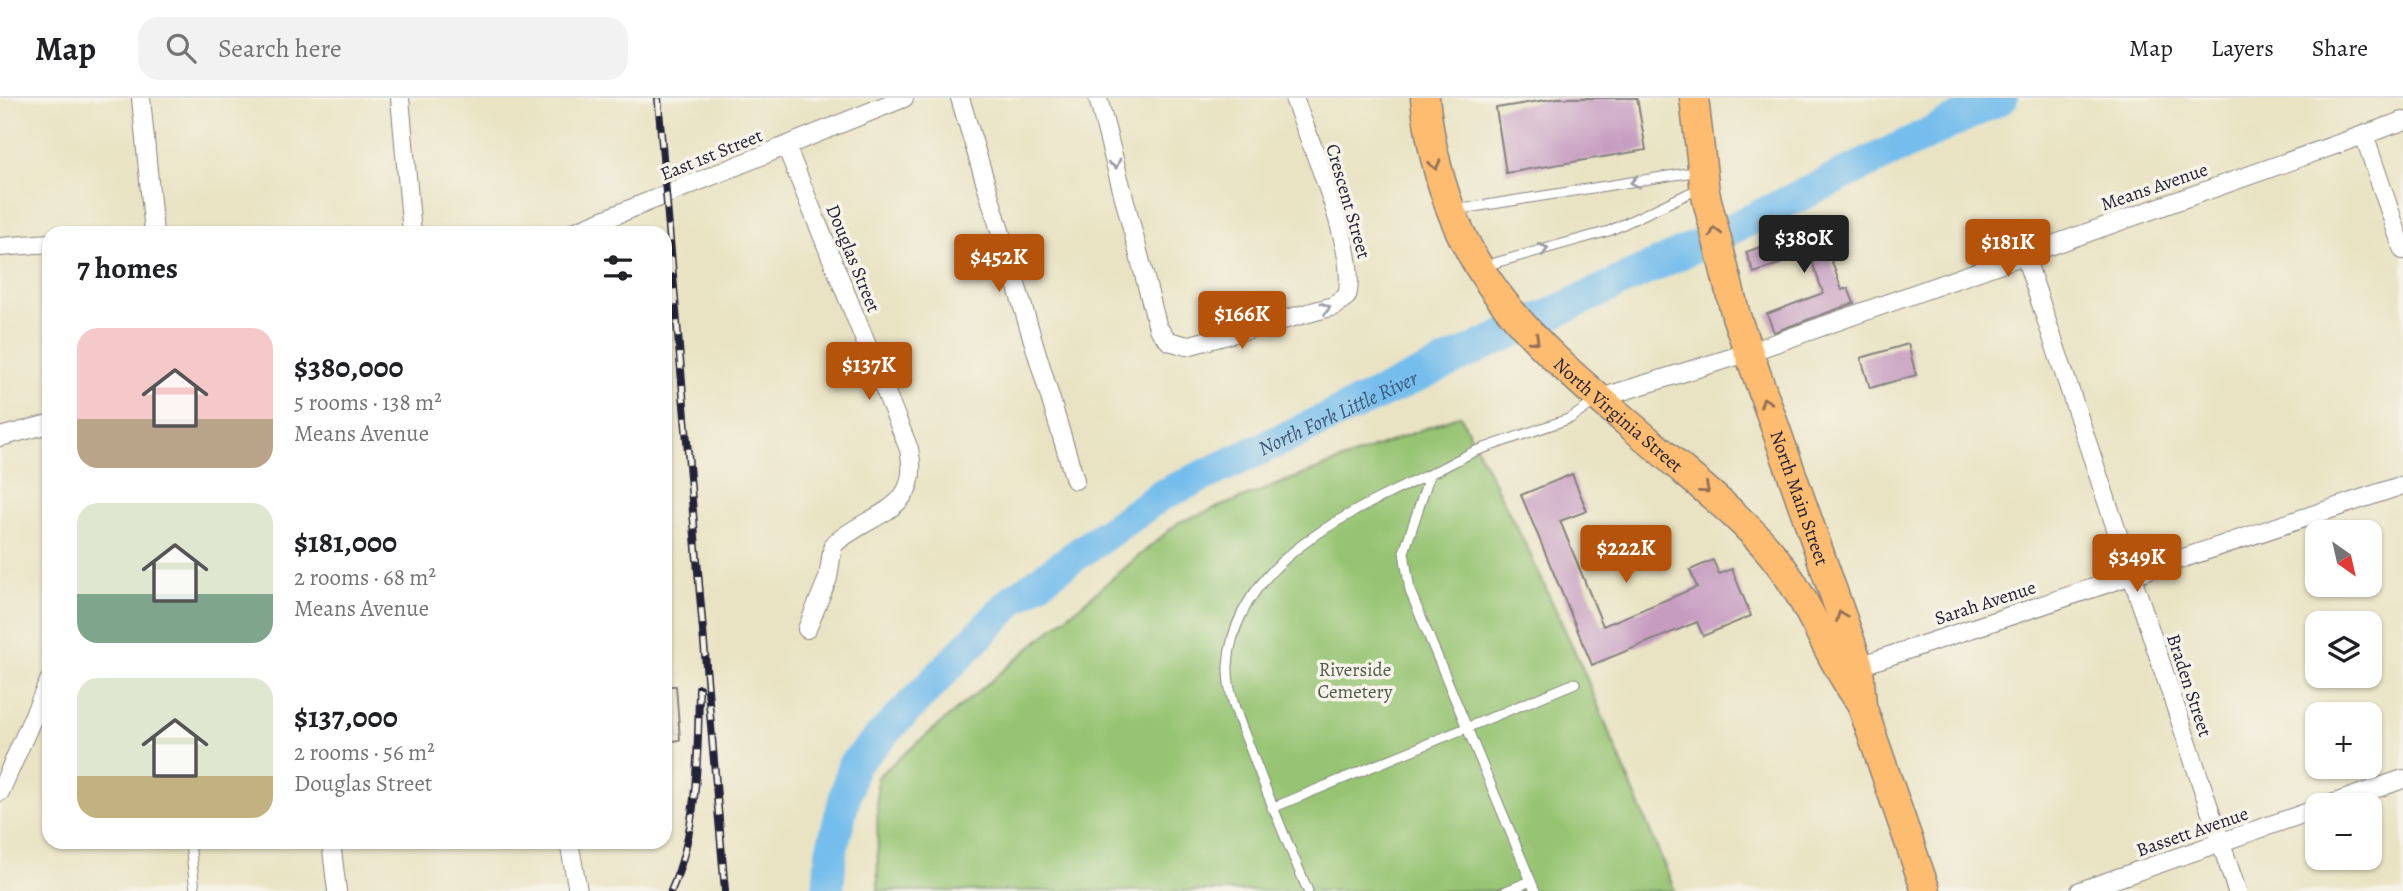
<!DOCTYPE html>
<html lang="en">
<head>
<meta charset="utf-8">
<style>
	:root { --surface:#fff; --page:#f2f2f2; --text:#202124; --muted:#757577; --line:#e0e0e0; --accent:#b45309 }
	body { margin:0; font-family:Alegreya,serif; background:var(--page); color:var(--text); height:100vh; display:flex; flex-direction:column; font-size:26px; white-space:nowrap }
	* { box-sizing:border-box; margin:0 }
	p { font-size:23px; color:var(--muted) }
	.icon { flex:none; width:38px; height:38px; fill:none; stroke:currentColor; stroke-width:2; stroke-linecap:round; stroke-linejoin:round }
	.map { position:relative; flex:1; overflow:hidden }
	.details { position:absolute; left:42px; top:128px; width:630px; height:623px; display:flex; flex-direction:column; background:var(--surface); border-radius:21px; box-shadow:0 2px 5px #0004 }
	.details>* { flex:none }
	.needle { width:46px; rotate:146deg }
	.controls { position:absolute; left:2305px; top:422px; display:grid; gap:14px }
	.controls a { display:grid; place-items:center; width:77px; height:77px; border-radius:14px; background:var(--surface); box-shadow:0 2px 5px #0004; font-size:35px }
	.price { position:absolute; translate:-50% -60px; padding:0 16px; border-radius:7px; background:var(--accent); color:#fff; font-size:23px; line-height:46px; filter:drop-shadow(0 2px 4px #0008) }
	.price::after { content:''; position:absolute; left:50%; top:42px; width:21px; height:16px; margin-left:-10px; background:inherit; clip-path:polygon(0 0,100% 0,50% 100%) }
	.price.active { background:#222; color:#fff }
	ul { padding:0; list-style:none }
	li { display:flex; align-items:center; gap:21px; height:175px; padding:0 35px }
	li span { display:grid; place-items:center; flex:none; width:196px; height:140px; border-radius:21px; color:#555 }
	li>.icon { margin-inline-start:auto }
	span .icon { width:84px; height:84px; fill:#fffc; stroke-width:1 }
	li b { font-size:30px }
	h2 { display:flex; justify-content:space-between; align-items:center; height:84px; padding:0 35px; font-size:30px }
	header { display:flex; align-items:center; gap:42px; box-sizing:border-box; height:98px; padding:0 35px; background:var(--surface); border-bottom:2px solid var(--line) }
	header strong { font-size:33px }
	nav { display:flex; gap:38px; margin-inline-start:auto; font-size:24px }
	.search { width:490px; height:63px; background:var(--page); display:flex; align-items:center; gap:18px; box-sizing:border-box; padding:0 24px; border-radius:21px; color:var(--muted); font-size:26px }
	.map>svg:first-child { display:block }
	.green { fill:#96c472; stroke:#5c7356; stroke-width:2 }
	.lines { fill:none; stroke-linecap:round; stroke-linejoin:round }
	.river { stroke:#74bdec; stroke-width:32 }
	.building { fill:#c69dc1 }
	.service-casing { stroke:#86827f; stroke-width:11 }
	.minor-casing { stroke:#86827f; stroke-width:20 }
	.primary-casing { stroke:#86827f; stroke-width:31 }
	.service { stroke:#fff; stroke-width:9 }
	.minor { stroke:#fff; stroke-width:18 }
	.primary { stroke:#fdbc70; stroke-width:28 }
	.rail-casing { stroke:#22223b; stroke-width:8 }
	.rail { stroke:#f7f3e8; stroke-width:5; stroke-dasharray:16; stroke-linecap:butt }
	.oneway { stroke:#9c9ca7 }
	.oneway2 { stroke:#906f56 }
	.labels { text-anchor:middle; stroke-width:7; stroke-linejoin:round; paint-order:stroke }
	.street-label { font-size:19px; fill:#22223b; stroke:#f7f3e8 }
	.park-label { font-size:19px; fill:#4b5b4e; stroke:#f7f3e8 }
	.water-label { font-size:21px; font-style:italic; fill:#3f5879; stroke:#f7f3e8 }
</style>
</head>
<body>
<header>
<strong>Map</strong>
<div class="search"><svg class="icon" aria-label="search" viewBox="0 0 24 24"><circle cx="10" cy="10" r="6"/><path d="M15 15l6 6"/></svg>Search here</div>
<nav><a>Map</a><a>Layers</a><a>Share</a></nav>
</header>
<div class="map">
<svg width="2403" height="793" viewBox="0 0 2403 793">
	<rect width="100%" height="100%" fill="#f7f3e8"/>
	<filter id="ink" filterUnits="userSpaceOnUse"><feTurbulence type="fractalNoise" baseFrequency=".0143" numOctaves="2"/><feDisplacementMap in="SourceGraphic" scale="14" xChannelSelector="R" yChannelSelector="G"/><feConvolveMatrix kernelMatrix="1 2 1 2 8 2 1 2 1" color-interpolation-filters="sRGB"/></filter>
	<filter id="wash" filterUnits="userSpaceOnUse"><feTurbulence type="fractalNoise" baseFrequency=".00686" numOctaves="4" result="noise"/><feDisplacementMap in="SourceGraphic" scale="28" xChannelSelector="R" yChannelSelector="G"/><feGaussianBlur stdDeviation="1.57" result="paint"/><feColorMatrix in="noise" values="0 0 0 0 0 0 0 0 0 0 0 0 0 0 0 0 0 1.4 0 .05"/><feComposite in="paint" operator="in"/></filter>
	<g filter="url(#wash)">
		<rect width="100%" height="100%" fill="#e9e3c3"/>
		<path class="green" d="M1460,317L1529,454L1581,567L1675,793H878L877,679L1179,424Z"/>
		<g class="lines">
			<path class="river" id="s1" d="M828,793L831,754L853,667L1014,501L1160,398L1669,161L2002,0"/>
		</g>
		<g id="blocks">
			<path class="building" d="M1558,0H1637L1646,52L1506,75L1496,10Z
				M1829,124L1835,141L1825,145L1842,192L1848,190L1854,205L1774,234L1767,216L1823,195L1809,155L1754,175L1746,154Z
				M1908,246L1916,277L1870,290L1861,260Z
				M1572,376L1587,413L1560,423L1603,528L1697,489L1690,472L1713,462L1719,476L1732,471L1751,518L1703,538L1697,524L1592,567L1521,397Z
				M665,588H676L680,642L665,644Z"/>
		</g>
	</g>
	<g filter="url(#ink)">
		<use href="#blocks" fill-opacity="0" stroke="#86827f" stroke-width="2"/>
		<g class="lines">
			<g class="service-casing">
				<path id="service" d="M1455,112L1700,73
					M1484,168L1609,133L1700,90
					M1272,710L1575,585
					M190,744L195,793
					M1308,793C1287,745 1268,698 1250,650C1240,624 1227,596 1228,568C1234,465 1349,414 1430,376
					M1506,793L1531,783
					M1535,793L1410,493L1404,454L1430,376L1473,354L1571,320L1596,303"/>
			</g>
			<g class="minor-casing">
				<path id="minor" d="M141,0L154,135
					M400,0L412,135
					M960,0L1075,382
					M1098,0L1158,230L1169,243L1187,248L1334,208L1347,198C1359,154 1310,45 1294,0
					M2364,37L2403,152
					M786,48L909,351C923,415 870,413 833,447L828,480L807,531
					M571,135L904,0
					M0,149L49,145
					M2024,155L2237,793
					M1600,300L1747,255L2403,23
					M0,339L49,326
					M1859,568L2403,387
					M0,694L49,583
					M2329,707L2403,681
					M331,744L337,793
					M569,744L578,793
					M2080,793L2317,711"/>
			</g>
			<g class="primary-casing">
				<g id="primary">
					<path id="s2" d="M1425,0C1446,194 1551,256 1686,375C1715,400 1746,425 1771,455C1809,500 1826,558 1861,605"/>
					<path id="s3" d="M1694,0L1705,94L1736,218L1848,536L1859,568L1862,608L1926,793"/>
				</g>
			</g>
			<use href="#service" class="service"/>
			<use href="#minor" class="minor"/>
			<use href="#primary" class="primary"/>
			<g class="rail-casing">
				<path id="rail" d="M658,0L725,793
					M671,793C698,733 698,655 699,590"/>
			</g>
			<use href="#rail" class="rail"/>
		</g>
		<defs><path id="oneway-chevron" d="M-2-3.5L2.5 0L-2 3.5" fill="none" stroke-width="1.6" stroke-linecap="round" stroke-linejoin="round" transform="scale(1.75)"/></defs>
		<g class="oneway">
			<use href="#oneway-chevron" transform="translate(1115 66) rotate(75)"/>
			<use href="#oneway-chevron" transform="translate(1635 84) rotate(171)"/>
			<use href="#oneway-chevron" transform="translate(1544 151) rotate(-16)"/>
			<use href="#oneway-chevron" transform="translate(1326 210) rotate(-17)"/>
		</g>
		<g class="oneway2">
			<use href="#oneway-chevron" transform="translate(1435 67) rotate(76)"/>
			<use href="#oneway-chevron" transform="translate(1715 134) rotate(-103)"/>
			<use href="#oneway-chevron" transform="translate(1535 242) rotate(43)"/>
			<use href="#oneway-chevron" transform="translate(1765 304) rotate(-110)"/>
			<use href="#oneway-chevron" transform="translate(1705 391) rotate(41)"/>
			<use href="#oneway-chevron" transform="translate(1841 518) rotate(-112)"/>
		</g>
	</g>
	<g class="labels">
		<g class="street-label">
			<text transform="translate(711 56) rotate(-22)" y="7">East 1st Street</text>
			<text transform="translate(2154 88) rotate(-19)" y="7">Means Avenue</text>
			<text transform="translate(1349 103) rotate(74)" y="7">Crescent Street</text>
			<text transform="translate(854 160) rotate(68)" y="7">Douglas Street</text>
			<text dy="7" stroke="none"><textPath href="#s2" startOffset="383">North Virginia Street</textPath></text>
			<text dy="7" stroke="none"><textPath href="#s3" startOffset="415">North Main Street</textPath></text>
			<text transform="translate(1985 504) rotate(-18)" y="7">Sarah Avenue</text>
			<text transform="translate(2190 587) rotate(72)" y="7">Braden Street</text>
			<text transform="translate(2192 733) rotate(-19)" y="7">Bassett Avenue</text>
		</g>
		<g class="park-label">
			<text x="1355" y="578">Riverside<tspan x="1355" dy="22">Cemetery</tspan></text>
		</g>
		<g class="water-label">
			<text dy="7" stroke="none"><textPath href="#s1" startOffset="735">North Fork Little River</textPath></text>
		</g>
	</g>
</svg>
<div class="controls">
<a><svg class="needle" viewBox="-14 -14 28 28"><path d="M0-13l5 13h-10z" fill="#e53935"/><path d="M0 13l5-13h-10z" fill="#757577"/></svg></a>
<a><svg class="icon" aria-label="layers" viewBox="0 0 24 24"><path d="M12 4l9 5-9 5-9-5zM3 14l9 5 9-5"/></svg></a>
<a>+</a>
<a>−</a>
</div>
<b class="price active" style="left:1804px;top:177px">$380K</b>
<b class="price" style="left:2008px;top:181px">$181K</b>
<b class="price" style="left:999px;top:196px">$452K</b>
<b class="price" style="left:1242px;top:253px">$166K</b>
<b class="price" style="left:869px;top:304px">$137K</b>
<b class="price" style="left:1626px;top:487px">$222K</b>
<b class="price" style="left:2137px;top:496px">$349K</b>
<section class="details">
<h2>7 homes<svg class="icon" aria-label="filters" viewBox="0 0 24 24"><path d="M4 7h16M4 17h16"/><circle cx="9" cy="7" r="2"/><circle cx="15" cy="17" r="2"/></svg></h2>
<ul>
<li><span style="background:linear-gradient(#f6c9c9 65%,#b9a48a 0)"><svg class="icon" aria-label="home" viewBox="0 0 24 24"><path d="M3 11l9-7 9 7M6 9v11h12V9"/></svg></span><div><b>$380,000</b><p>5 rooms · 138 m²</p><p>Means Avenue</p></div></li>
<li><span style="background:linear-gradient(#dfe7d0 65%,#7fa58c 0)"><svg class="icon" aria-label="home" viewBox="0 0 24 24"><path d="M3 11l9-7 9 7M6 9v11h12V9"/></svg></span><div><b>$181,000</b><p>2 rooms · 68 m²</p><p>Means Avenue</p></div></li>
<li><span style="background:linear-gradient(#dfe7d0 70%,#c2b280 0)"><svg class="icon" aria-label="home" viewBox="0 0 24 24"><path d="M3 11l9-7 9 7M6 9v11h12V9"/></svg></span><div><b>$137,000</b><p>2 rooms · 56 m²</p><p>Douglas Street</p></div></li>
</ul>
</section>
</div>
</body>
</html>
